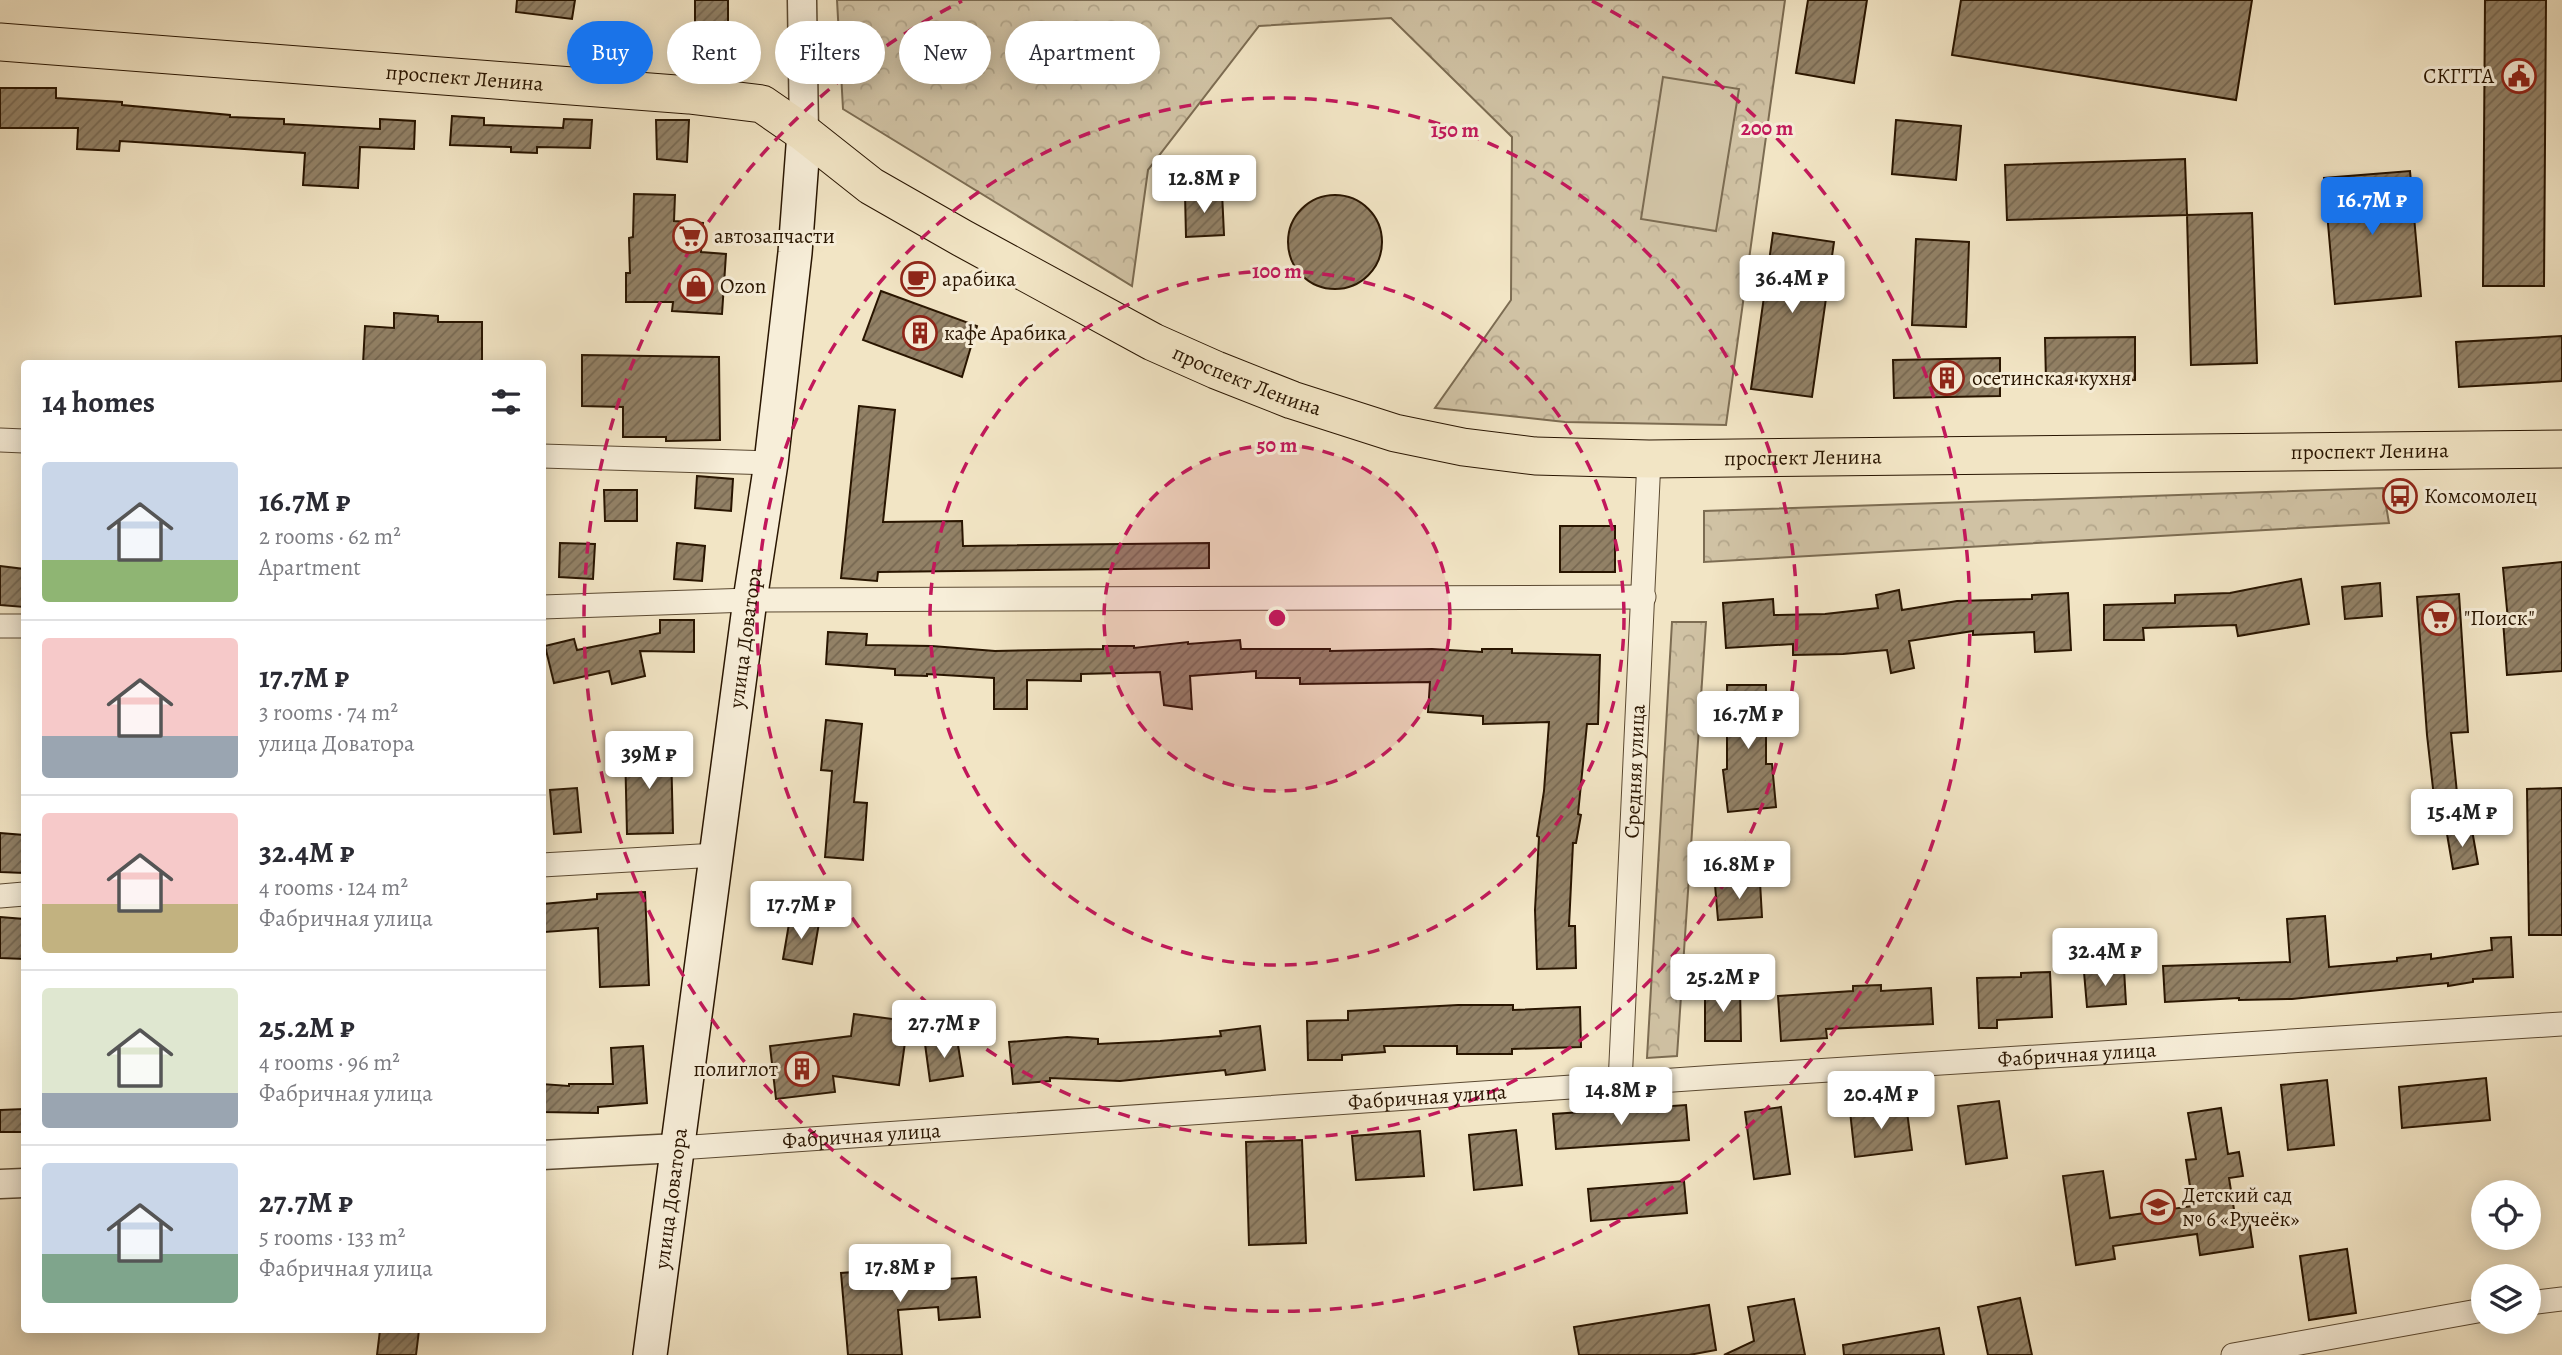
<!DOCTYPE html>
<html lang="en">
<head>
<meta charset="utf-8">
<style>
	:root { --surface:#fff; --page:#f2f2f3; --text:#2b2b33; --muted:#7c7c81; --line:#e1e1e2; --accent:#1a73e8 }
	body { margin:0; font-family:Alegreya,serif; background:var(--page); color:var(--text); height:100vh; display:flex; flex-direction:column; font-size:26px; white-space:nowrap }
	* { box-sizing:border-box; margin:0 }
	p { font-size:23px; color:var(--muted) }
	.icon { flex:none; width:38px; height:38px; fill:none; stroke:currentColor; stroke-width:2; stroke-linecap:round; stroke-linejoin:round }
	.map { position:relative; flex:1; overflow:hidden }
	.panel { position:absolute; left:21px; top:360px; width:525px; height:973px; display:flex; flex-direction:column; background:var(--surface); border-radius:7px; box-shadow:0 4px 18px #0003 }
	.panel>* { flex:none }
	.hud { position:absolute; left:567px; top:21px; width:665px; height:63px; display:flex; gap:14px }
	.fabs { position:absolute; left:2471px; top:1180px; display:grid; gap:14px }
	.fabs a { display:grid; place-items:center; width:70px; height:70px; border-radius:50%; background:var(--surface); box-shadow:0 4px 18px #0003; font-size:35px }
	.price { position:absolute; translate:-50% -60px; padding:0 16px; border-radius:7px; background:#fff; color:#222; font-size:23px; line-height:46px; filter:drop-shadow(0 2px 4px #0008) }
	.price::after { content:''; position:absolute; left:50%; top:42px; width:21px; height:16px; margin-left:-10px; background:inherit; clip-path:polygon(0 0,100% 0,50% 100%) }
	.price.on { background:var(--accent); color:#fff }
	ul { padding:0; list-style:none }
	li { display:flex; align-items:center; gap:21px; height:175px; padding:0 21px }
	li+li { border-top:2px solid var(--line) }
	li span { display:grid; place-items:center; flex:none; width:196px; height:140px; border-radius:7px; color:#555 }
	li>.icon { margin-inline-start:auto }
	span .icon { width:84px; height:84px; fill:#fffc; stroke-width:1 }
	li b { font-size:30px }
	h2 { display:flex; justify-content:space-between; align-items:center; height:84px; padding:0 21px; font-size:30px }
	.pill { padding:0 24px; border-radius:32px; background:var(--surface); box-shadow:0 4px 18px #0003; font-size:24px; line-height:63px }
	.pill.on { background:var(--accent); color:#fff }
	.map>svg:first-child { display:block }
	.park { fill:url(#park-crowns); stroke:#7c6c52; stroke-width:2 }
	.pitch { fill:#d0c2a4; stroke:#7c6c52; stroke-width:2 }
	.building { fill:url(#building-hatch); stroke:#291500; stroke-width:2 }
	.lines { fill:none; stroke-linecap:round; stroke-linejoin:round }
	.minor-casing { stroke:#5b4931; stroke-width:25 }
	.tertiary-casing { stroke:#5b4931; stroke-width:31 }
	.secondary-casing { stroke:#291500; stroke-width:36 }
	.primary-casing { stroke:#291500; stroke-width:39 }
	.minor { stroke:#f7eed9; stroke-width:23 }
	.tertiary { stroke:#f7eed9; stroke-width:28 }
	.secondary { stroke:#f7eed9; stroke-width:33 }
	.primary { stroke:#f2e5c5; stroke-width:37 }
	.ring { fill:none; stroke:#c2185b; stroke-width:3.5; stroke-dasharray:12 9 }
	.labels { text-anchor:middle; stroke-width:6; stroke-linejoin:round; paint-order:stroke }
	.poi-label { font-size:21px; fill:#291500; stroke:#f7eed9; text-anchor:start }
	.street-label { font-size:21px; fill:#291500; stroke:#f7eed9 }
	.centre { fill:#c2185b; stroke:#f7eed9; stroke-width:3.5 }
	.ring-label { font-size:21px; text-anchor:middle; font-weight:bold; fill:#c2185b; stroke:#f7eed9; stroke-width:6; stroke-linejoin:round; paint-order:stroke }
</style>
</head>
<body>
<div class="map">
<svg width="2562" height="1355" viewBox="0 0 2562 1355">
	<defs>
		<pattern id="park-crowns" width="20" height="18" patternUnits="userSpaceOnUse" patternTransform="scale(1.75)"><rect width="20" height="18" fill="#d0c2a4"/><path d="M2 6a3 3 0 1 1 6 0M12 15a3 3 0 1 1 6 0" fill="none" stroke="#b3a68b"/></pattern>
		<pattern id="building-hatch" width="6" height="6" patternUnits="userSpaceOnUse" patternTransform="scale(1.75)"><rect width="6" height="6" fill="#928166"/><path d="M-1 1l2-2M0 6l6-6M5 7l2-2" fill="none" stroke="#776852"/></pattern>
	</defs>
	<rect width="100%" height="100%" fill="#f2e5c5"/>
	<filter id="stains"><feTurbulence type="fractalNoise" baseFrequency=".00286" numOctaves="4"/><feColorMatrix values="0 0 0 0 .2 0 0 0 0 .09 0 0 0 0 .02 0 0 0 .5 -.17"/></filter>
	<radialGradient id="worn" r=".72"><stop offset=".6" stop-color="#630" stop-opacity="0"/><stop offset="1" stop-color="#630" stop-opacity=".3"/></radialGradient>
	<path class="park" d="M837,0H1785L1726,425L1565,422L1435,408L1511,300L1512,137L1391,18L1259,26L1148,170L1132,286L843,109Z
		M2383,488L2389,523L1704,562V511Z
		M1672,622H1706L1677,1056L1647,1058Z"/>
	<path class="pitch" d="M1663,77L1739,89L1716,231L1641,219Z"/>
	<path class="building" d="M517,0H575L572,19L516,12Z
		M695,0H728V26H695Z
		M1808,0H1867L1854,83L1796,73Z
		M1961,0H2252L2236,100L1952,55Z
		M2485,0H2546L2544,286H2483Z
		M0,88H56V98L122,102V105L230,115V117L284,119V124L380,129V119L415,121L414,149L360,147L358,188L303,185L305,153L120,141L119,151L77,149L78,128H0Z
		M452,116L484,118V125L563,128L564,119L592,120L590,148L537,147V153L511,152V147L450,145Z
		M656,120H689L687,162L657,159Z
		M1896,120L1961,126L1956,180L1892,174Z
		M2185,159L2187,215L2007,220L2005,165Z
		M2410,171L2421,296L2335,304L2324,178Z
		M1222,192L1224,235L1186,237L1185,194Z
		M634,194L675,195L674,221L703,223L701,252L726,254L722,314L672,311L673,302H626V273H630L629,238L633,237Z
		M1288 242a47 47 0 1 1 94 0a47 47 0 1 1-94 0Z
		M2252,213L2257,363L2191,365L2187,215Z
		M1773,233L1834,242L1812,397L1751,389Z
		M1916,239L1969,242L1966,327L1912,325Z
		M881,291L977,326L962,377L863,340Z
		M394,313L438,316V322H482V364H363L365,326L394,328Z
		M2562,336V381L2459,387L2456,342Z
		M2135,337V380L2046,381L2045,338Z
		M582,355L719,357L720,440L666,441V437H623V407L582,406Z
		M2000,358V396L1894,398L1893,360Z
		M859,406L895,410L883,522L962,521L963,546L1209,543V568L878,572L877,581L841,578Z
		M697,476L733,479L731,511L695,508Z
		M604,490H637V521H605Z
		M1560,526H1615V572H1560Z
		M560,543L595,544L593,579L559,577Z
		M677,543L705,546L702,581L674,579Z
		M2562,562V671L2507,675L2503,620H2508L2503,568Z
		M0,566L24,569V607L0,605Z
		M2301,579L2309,624L2238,636L2236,625L2143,628L2144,640H2104V605L2175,603V595L2230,593Z
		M2380,583L2382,616L2345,619L2342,587Z
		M1899,590L1902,610L1957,601L2032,599V595L2068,593L2071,650L2035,652L2034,632L1973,635V631L1909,641L1914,668L1891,673L1887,650L1843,654L1793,655V644L1726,648L1723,603L1773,599L1774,615L1825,614L1878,608L1876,595Z
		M2459,594L2468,732L2451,733L2459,813L2436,815L2427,735L2417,597Z
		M660,620H694V652L640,651L645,676L612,684L609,671L554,683L545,646L574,639L577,650L660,633Z
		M828,632L867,634L866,645L932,646L995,651L1103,649V646H1134V648L1188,642V644L1240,640L1241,649H1330V651L1432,649L1482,652V649H1512V653L1600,655L1598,724H1587L1578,814L1581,815L1576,843H1573L1569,926H1575L1576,968L1537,969L1535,910L1539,837L1537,836L1544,791L1549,722L1483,724V716L1428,712L1430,682L1300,684V678H1256V671L1190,676L1192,709L1164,705L1160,672L1081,674V681L1027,680V709H994V678L927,674V676L895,675V669L826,664Z
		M1727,685H1766V764H1772L1776,807L1728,812L1723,770L1727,769Z
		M826,720L862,724L854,802L867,803L863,860L825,857L832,771L821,770Z
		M671,747L673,833L627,834L625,748Z
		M577,788L581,832L554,834L550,790Z
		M2562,788V935H2529L2527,789Z
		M2472,830L2478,864L2453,869L2447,834Z
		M0,833L24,835V873L0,872Z
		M1760,882L1762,917L1718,920L1715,885Z
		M645,892L649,985L600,987L598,928L545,932L543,904L597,899V894Z
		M2325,916L2329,967L2397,961V958L2431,954V959L2492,950L2491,938L2511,937L2513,977L2473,979V982L2448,986V983L2292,999L2239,1000V998L2165,1002L2163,966L2290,962L2287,919Z
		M0,917L24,919V959L0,958Z
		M790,918L819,923L812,964L783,959Z
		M2124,969L2126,1004L2087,1007L2084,972Z
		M2050,972L2052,1017L1997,1020V1028H1979L1977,978L2021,977V973Z
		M1881,985V991L1931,988L1933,1024L1826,1029L1827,1038L1781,1041L1778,996L1853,991V986Z
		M1740,986L1741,1041H1705V987Z
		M1458,1005H1513V1010L1580,1007L1581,1047L1512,1049V1054H1457V1046H1384L1385,1052L1342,1055V1060H1308L1307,1021L1348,1020V1011Z
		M854,1014L908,1021L899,1085L833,1076L835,1092L776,1099L770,1046L851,1036Z
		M1260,1026L1265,1070L1226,1075L1225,1070L1120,1081L1050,1078V1081L1013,1084L1009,1042L1067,1037L1098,1039V1044L1160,1041L1221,1036L1220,1031Z
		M957,1039L963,1076L930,1081L925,1044Z
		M643,1046L647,1103L598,1107V1113L542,1112V1084L569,1086V1084H613L611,1048Z
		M2486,1078L2490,1120L2402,1128L2399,1087Z
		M2327,1080L2334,1145L2288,1150L2281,1085Z
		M1999,1101L2007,1158L1966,1164L1958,1106Z
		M1906,1104L1912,1150L1855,1157L1850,1111Z
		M1686,1105L1689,1140L1556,1149L1553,1114Z
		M1781,1107L1790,1174L1754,1179L1745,1112Z
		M2221,1108L2228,1154L2239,1152L2243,1176L2229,1178L2235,1216L2248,1214L2253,1247L2200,1255L2197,1234L2113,1246L2115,1259L2076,1265L2063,1176L2103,1171L2110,1218L2193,1206L2186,1160L2196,1159L2188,1113Z
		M24,1109V1132H0V1110Z
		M1516,1130L1522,1185L1474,1190L1469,1135Z
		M1420,1131L1424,1176L1356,1180L1352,1136Z
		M1302,1140L1306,1243L1249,1245L1246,1142Z
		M1684,1181L1687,1213L1591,1221L1588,1189Z
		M2347,1249L2356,1313L2309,1320L2300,1256Z
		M946,1265L947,1279L976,1277L980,1317L939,1320L938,1307L898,1310L902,1355H848L841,1273Z
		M2020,1298L2032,1355H1988L1978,1307Z
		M1794,1299L1805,1355H1724L1754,1341L1748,1307Z
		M1709,1305L1716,1350L1689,1355H1579L1574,1327Z
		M1939,1328L1944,1355H1844L1843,1345Z
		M380,1330H419L416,1355H377Z"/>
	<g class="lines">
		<g class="minor-casing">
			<g id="minor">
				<path d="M0,440L24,441"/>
				<path d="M542,456L771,463"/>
				<path d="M542,607L750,600L1644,597"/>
				<path d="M0,626H24"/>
				<path d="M542,865L717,855"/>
				<path d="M0,896L24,894"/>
				<path id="s1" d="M1620,1084L1649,459"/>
				<path id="s2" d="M678,1148L1717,1077L2562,1024"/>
				<path d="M2529,1303L2562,1299"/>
				<path d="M2233,1355L2483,1310"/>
			</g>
		</g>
		<g class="tertiary-casing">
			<path id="tertiary" d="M802,0L804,133
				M542,1155L678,1148
				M0,1184L24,1183"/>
		</g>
		<g class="secondary-casing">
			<g id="secondary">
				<path id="s3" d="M650,1355L750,600L771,463L795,253L804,133"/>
			</g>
		</g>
		<g class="primary-casing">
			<g id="primary">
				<path id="s4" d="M0,42L689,95L762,104L804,133L871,186L962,238L1153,342L1216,370L1292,400L1395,433L1463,447L1535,456L1649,459L2562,449"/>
			</g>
		</g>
		<use href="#minor" class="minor"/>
		<use href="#tertiary" class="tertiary"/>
		<use href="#secondary" class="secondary"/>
		<use href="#primary" class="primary"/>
	</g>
	<circle cx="1277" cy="618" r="173" fill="#c2185b" fill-opacity=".12"/>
	<g class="ring">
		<circle cx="1277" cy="618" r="173"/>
		<circle cx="1277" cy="618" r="347"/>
		<circle cx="1277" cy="618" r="520"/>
		<path d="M1592 1A693 693 0 1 1 962 1"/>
	</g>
	<defs>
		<g id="civic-ring" transform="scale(1.75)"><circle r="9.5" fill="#f7eed9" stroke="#8f2418" stroke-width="1.5"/><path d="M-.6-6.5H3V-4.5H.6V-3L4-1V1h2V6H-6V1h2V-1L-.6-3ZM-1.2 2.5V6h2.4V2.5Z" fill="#8f2418"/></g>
		<g id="supermarket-ring" transform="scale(1.75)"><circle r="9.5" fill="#f7eed9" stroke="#8f2418" stroke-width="1.5"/><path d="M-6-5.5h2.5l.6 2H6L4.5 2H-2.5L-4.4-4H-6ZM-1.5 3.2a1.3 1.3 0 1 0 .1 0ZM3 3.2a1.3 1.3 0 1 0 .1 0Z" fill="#8f2418"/></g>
		<g id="cafe-ring" transform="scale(1.75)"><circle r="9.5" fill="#f7eed9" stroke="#8f2418" stroke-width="1.5"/><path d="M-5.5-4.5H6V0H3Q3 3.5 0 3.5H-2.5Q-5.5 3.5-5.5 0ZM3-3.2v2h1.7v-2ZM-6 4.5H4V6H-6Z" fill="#8f2418"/></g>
		<g id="shop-ring" transform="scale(1.75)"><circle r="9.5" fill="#f7eed9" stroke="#8f2418" stroke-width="1.5"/><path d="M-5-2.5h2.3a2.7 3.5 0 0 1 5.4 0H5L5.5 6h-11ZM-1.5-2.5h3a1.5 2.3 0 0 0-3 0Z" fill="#8f2418"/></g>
		<g id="building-ring" transform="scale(1.75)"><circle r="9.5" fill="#f7eed9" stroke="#8f2418" stroke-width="1.5"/><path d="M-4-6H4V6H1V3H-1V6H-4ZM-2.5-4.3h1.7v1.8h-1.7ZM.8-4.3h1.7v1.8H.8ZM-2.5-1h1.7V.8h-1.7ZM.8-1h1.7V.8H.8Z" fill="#8f2418"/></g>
		<g id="bus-ring" transform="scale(1.75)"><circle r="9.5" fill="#f7eed9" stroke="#8f2418" stroke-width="1.5"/><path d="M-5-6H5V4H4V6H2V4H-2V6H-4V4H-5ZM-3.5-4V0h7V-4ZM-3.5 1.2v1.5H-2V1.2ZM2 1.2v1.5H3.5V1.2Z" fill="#8f2418"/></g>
		<g id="school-ring" transform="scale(1.75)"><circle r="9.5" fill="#f7eed9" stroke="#8f2418" stroke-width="1.5"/><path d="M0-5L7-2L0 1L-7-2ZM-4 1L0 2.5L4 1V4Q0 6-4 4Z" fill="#8f2418"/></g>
	</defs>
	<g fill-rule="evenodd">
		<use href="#civic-ring" x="2519" y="76"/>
		<use href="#supermarket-ring" x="690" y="236"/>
		<use href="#cafe-ring" x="918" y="279"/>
		<use href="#shop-ring" x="696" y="286"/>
		<use href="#building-ring" x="920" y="333"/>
		<use href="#building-ring" x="1947" y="378"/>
		<use href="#bus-ring" x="2400" y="496"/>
		<use href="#supermarket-ring" x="2439" y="618"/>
		<use href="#building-ring" x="802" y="1069"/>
		<use href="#school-ring" x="2158" y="1207"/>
	</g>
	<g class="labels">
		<g class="poi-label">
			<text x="2494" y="83" text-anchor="end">СКГГТА</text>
			<text x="714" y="243">автозапчасти</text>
			<text x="942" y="286">арабика</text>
			<text x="720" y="293">Ozon</text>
			<text x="944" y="340">кафе Арабика</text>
			<text x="1972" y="385">осетинская кухня</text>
			<text x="2424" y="503">Комсомолец</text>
			<text x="2464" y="625">"Поиск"</text>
			<text x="778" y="1076" text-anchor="end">полиглот</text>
			<text x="2182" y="1202">Детский сад<tspan x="2182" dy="24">№ 6 «Ручеёк»</tspan></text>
		</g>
		<g class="street-label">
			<text dy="7" stroke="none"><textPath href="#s4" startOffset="466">проспект Ленина</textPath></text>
			<text dy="7" stroke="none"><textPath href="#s4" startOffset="1325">проспект Ленина</textPath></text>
			<text dy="7" stroke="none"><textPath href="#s4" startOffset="2459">проспект Ленина</textPath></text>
			<text dy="7" stroke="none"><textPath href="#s4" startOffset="1892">проспект Ленина</textPath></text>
			<text dy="7" stroke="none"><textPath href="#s3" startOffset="724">улица Доватора</textPath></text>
			<text dy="7" stroke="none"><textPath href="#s1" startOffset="313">Средняя улица</textPath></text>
			<text dy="7" stroke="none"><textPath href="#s2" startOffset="1402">Фабричная улица</textPath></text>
			<text dy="7" stroke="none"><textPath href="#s2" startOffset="751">Фабричная улица</textPath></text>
			<text dy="7" stroke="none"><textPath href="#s2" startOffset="184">Фабричная улица</textPath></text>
			<text dy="7" stroke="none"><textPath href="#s3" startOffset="158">улица Доватора</textPath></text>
		</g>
	</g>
	<circle cx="1277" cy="618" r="10" class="centre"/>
	<g class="ring-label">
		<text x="1767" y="135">200 m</text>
		<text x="1455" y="137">150 m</text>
		<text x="1277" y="278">100 m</text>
		<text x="1277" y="452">50 m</text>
	</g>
	<rect width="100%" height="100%" filter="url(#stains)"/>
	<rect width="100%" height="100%" fill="url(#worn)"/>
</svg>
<div class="fabs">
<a><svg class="icon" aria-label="locate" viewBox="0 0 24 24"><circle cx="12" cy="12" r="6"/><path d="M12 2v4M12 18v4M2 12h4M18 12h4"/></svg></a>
<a><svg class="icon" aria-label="layers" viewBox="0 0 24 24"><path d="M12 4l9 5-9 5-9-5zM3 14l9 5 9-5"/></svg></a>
</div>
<b class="price" style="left:1204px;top:215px">12.8M ₽</b>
<b class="price on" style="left:2372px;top:237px">16.7M ₽</b>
<b class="price" style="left:1792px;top:315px">36.4M ₽</b>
<b class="price" style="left:1748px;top:751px">16.7M ₽</b>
<b class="price" style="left:649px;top:791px">39M ₽</b>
<b class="price" style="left:2462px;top:849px">15.4M ₽</b>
<b class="price" style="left:1739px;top:901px">16.8M ₽</b>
<b class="price" style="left:801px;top:941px">17.7M ₽</b>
<b class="price" style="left:2105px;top:988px">32.4M ₽</b>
<b class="price" style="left:1723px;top:1014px">25.2M ₽</b>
<b class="price" style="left:944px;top:1060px">27.7M ₽</b>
<b class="price" style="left:1621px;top:1127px">14.8M ₽</b>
<b class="price" style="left:1881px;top:1131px">20.4M ₽</b>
<b class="price" style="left:900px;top:1304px">17.8M ₽</b>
<div class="hud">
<a class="pill on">Buy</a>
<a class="pill">Rent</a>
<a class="pill">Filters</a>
<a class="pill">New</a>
<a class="pill">Apartment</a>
</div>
<section class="panel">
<h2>14 homes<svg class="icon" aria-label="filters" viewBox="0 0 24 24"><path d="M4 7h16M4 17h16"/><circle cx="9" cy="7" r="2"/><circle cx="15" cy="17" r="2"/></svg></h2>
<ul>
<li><span style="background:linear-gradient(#c9d6e8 70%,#8fb573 0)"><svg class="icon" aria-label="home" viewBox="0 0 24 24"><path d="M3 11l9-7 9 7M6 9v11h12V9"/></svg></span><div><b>16.7M ₽</b><p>2 rooms · 62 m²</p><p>Apartment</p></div></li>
<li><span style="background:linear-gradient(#f6c9c9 70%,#9aa5b1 0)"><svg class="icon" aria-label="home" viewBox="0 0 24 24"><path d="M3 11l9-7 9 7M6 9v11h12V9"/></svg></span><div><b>17.7M ₽</b><p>3 rooms · 74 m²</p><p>улица Доватора</p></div></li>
<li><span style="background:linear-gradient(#f6c9c9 65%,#c2b280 0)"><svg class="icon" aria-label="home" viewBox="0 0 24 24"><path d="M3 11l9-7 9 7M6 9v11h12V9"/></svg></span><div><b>32.4M ₽</b><p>4 rooms · 124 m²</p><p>Фабричная улица</p></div></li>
<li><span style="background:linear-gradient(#dfe7d0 75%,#9aa5b1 0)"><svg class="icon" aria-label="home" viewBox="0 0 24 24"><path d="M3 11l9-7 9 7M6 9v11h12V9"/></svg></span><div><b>25.2M ₽</b><p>4 rooms · 96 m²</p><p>Фабричная улица</p></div></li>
<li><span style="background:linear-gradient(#c9d6e8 65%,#7fa58c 0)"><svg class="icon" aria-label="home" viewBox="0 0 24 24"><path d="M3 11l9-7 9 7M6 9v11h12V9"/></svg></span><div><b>27.7M ₽</b><p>5 rooms · 133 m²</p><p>Фабричная улица</p></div></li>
</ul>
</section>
</div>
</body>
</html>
